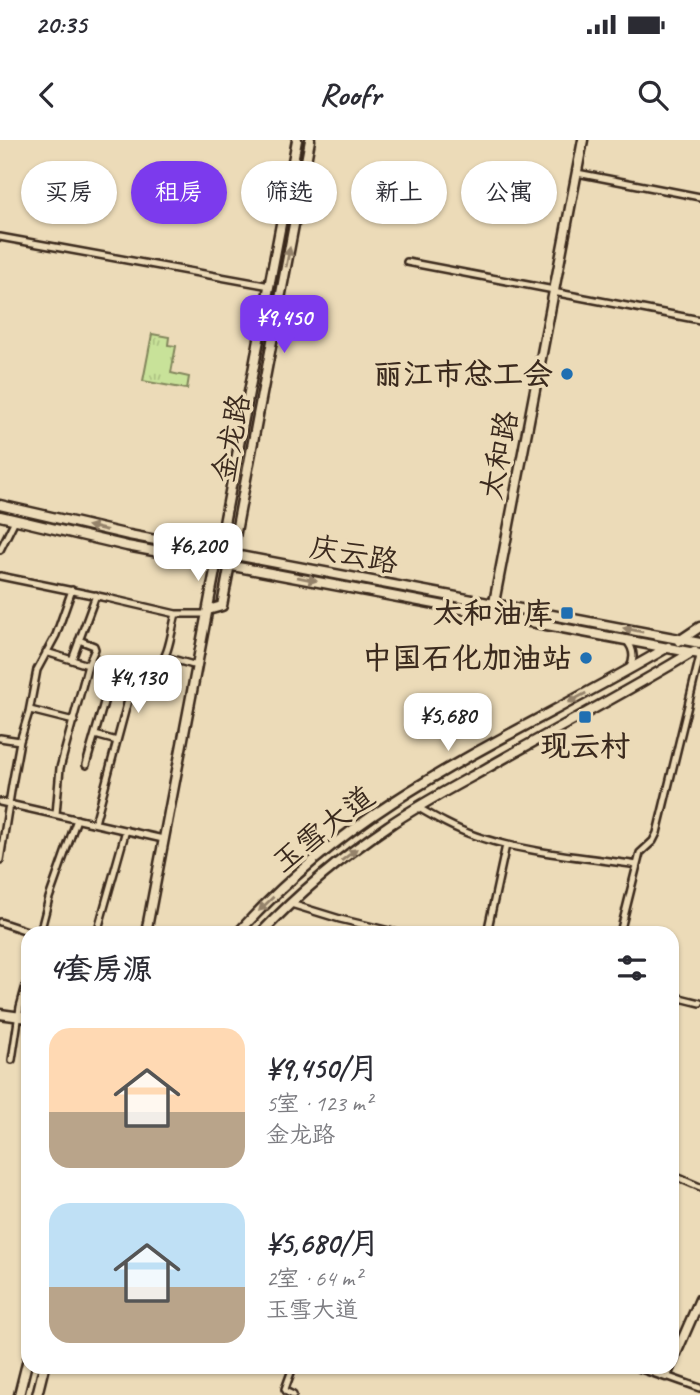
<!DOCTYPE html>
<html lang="zh">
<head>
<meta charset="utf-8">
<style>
	:root { --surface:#fff; --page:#f2f2f3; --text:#2b2b33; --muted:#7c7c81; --accent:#7c3aed }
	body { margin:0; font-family:Caveat,"LXGW WenKai TC",sans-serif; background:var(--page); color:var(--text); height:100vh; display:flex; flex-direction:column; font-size:26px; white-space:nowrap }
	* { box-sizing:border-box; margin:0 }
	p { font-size:23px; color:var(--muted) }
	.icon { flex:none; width:38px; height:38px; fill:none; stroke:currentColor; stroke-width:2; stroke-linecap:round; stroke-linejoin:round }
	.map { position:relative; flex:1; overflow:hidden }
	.details { position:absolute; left:21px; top:786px; width:658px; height:448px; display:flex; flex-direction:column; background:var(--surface); border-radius:21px; box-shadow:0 2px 5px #0004 }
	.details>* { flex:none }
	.top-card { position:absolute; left:21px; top:21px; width:658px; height:63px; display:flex; gap:14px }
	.price { position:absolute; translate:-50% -60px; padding:0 16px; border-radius:14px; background:#fff; color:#222; font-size:23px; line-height:46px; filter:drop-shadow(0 2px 4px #0008) }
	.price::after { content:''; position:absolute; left:50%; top:42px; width:21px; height:16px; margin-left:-10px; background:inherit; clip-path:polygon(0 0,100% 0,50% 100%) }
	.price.selected { background:var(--accent); color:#fff }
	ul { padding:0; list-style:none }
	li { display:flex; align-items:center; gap:21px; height:175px; padding:0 28px }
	li span { display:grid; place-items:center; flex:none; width:196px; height:140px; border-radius:21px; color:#555 }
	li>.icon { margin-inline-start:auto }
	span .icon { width:84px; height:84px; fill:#fffc; stroke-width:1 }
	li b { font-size:30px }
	h2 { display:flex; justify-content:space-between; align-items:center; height:84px; padding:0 28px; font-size:30px }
	.tag { padding:0 24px; border-radius:32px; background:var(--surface); box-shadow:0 2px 5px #0004; font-size:24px; line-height:63px }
	.tag.selected { background:var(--accent); color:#fff }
	.status { display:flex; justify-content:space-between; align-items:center; height:49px; padding:0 35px; background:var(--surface); direction:ltr }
	.status svg { height:19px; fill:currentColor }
	header { display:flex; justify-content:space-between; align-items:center; height:91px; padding:0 28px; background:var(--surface); font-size:32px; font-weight:700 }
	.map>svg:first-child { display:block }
	.grass { fill:url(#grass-tufts); stroke:#82865c; stroke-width:2 }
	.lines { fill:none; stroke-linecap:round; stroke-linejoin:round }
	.street-casing { stroke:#3b2a1e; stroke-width:10 }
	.secondary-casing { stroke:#3b2a1e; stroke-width:13 }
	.street { stroke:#ecdbb8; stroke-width:5 }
	.secondary { stroke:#ecdbb8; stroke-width:8 }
	.oneway { fill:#94826b }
	.poi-dot { fill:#1f6fb2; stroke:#ecdbb8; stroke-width:2.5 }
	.labels { text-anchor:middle; stroke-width:7; stroke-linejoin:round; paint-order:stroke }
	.poi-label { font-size:30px; font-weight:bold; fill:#3b2a1e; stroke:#ecdbb8; text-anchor:end }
	.street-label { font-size:30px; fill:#3b2a1e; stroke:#ecdbb8 }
</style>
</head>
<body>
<div class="status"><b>20:35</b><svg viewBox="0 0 49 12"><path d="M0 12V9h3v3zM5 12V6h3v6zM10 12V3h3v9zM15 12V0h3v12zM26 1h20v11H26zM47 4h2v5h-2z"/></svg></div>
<header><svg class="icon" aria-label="back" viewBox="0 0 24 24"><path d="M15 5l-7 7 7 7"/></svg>Roofr<svg class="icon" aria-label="search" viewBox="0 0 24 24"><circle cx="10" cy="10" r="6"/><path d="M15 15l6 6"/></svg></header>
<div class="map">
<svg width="700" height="1255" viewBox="0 0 700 1255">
	<defs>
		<pattern id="grass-tufts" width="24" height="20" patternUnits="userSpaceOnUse" patternTransform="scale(1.75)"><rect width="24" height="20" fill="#c8e299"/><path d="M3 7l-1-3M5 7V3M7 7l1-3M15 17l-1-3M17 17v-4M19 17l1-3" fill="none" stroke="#adc283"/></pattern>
	</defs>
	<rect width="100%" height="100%" fill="#ecdbb8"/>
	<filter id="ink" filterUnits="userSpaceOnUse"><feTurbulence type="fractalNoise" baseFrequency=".0143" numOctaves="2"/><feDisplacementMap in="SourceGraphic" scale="14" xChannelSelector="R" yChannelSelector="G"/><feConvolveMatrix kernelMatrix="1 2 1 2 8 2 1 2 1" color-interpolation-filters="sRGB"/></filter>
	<g filter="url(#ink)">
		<path class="grass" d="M152,194L169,197L168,205L176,206L171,233L189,237L187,249L143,241Z"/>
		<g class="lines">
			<g class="street-casing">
				<path id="street" d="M577,33L700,57
					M0,97L270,146
					M407,122L554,150
					M553,152L700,180
					M0,410L15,380
					M0,436L107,458L176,474H207
					M79,500L94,506L95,509L88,525
					M626,500C634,509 635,519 629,529
					M46,512L88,525L60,628L56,674
					M165,517L197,526
					M72,520L96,455
					M30,570L74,581
					M95,595L117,601
					M0,598L20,601
					M86,625L107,552
					M0,662L163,699
					M417,667C436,678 455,689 476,696C525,713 585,717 637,725
					M95,683L131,549C136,538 148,536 157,528C170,515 171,491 176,474
					M0,720L12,645L20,601L29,572L37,530L56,495L72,450
					M291,764L340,779L398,793
					M0,782L33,793
					M40,793L49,758L77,679
					M97,793L126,690
					M487,793L506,705
					M620,793L640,713L653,701L657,693L700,516
					M672,856L700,863
					M12,920L20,867L28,838
					M672,1035L700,1047
					M293,1227L285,1249L287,1252L293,1255
					M666,1236L700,1248"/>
			</g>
			<g class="secondary-casing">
				<path id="secondary" d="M0,365L129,395L700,503
					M0,376L127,406L700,514
					M493,468L583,0
					M208,470L222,466L310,0
					M679,501L700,487
					M146,793L297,0
					M238,793C283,743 336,699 393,662C481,605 577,561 668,507
					M261,793C299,753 342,717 388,686C417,666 449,649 480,632C551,591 624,554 694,511
					M0,874L28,878
					M672,1223L700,1159
					M640,1227L666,1236L670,1227
					M19,1255L28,1219
					M37,1255L44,1227"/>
			</g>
			<use href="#street" class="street"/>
			<use href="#secondary" class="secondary"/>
		</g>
		<defs><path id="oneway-solid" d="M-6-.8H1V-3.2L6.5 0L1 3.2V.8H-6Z" transform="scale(1.75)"/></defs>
		<g class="oneway">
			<use href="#oneway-solid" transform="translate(288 117) rotate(-79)"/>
			<use href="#oneway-solid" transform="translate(97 388) rotate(-167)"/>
			<use href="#oneway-solid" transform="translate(307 439) rotate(11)"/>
			<use href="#oneway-solid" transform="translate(633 490) rotate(-169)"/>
			<use href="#oneway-solid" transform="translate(577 558) rotate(152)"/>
			<use href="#oneway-solid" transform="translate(349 715) rotate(-38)"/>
			<use href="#oneway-solid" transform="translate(266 764) rotate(136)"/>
		</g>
	</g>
	<g class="poi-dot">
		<circle cx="567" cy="234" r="7"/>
		<rect x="560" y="466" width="14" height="14" rx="3.5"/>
		<circle cx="586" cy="518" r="7"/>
		<rect x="578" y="570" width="14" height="14" rx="3.5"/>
	</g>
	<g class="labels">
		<g class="poi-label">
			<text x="553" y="244">丽江市总工会</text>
			<text x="553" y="483">太和油库</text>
			<text x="572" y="528">中国石化加油站</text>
			<text x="585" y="616" text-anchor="middle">现云村</text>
		</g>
		<g class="street-label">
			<text transform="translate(231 298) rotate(-79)" y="10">金龙路</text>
			<text transform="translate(499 315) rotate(-79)" y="10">太和路</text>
			<text transform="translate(354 414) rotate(11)" y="10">庆云路</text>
			<text transform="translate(323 689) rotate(-38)" y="10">玉雪大道</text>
		</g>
	</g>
</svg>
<b class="price selected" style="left:284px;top:215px">¥9,450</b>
<b class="price" style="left:198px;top:443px">¥6,200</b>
<b class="price" style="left:138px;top:575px">¥4,130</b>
<b class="price" style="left:448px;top:613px">¥5,680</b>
<div class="top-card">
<a class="tag">买房</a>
<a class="tag selected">租房</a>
<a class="tag">筛选</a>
<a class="tag">新上</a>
<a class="tag">公寓</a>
</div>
<section class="details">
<h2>4套房源<svg class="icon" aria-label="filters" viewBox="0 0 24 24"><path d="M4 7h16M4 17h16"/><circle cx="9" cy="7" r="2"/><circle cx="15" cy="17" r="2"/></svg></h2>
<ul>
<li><span style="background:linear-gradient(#ffd9b3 60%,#b9a48a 0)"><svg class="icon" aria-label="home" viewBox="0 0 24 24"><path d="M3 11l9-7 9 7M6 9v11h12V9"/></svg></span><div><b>¥9,450/月</b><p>5室 · 123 m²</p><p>金龙路</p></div></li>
<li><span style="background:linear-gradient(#bfe0f5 60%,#b9a48a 0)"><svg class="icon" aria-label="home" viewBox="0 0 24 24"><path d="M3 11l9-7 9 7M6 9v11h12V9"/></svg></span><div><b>¥5,680/月</b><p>2室 · 64 m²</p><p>玉雪大道</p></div></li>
</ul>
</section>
</div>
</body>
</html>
